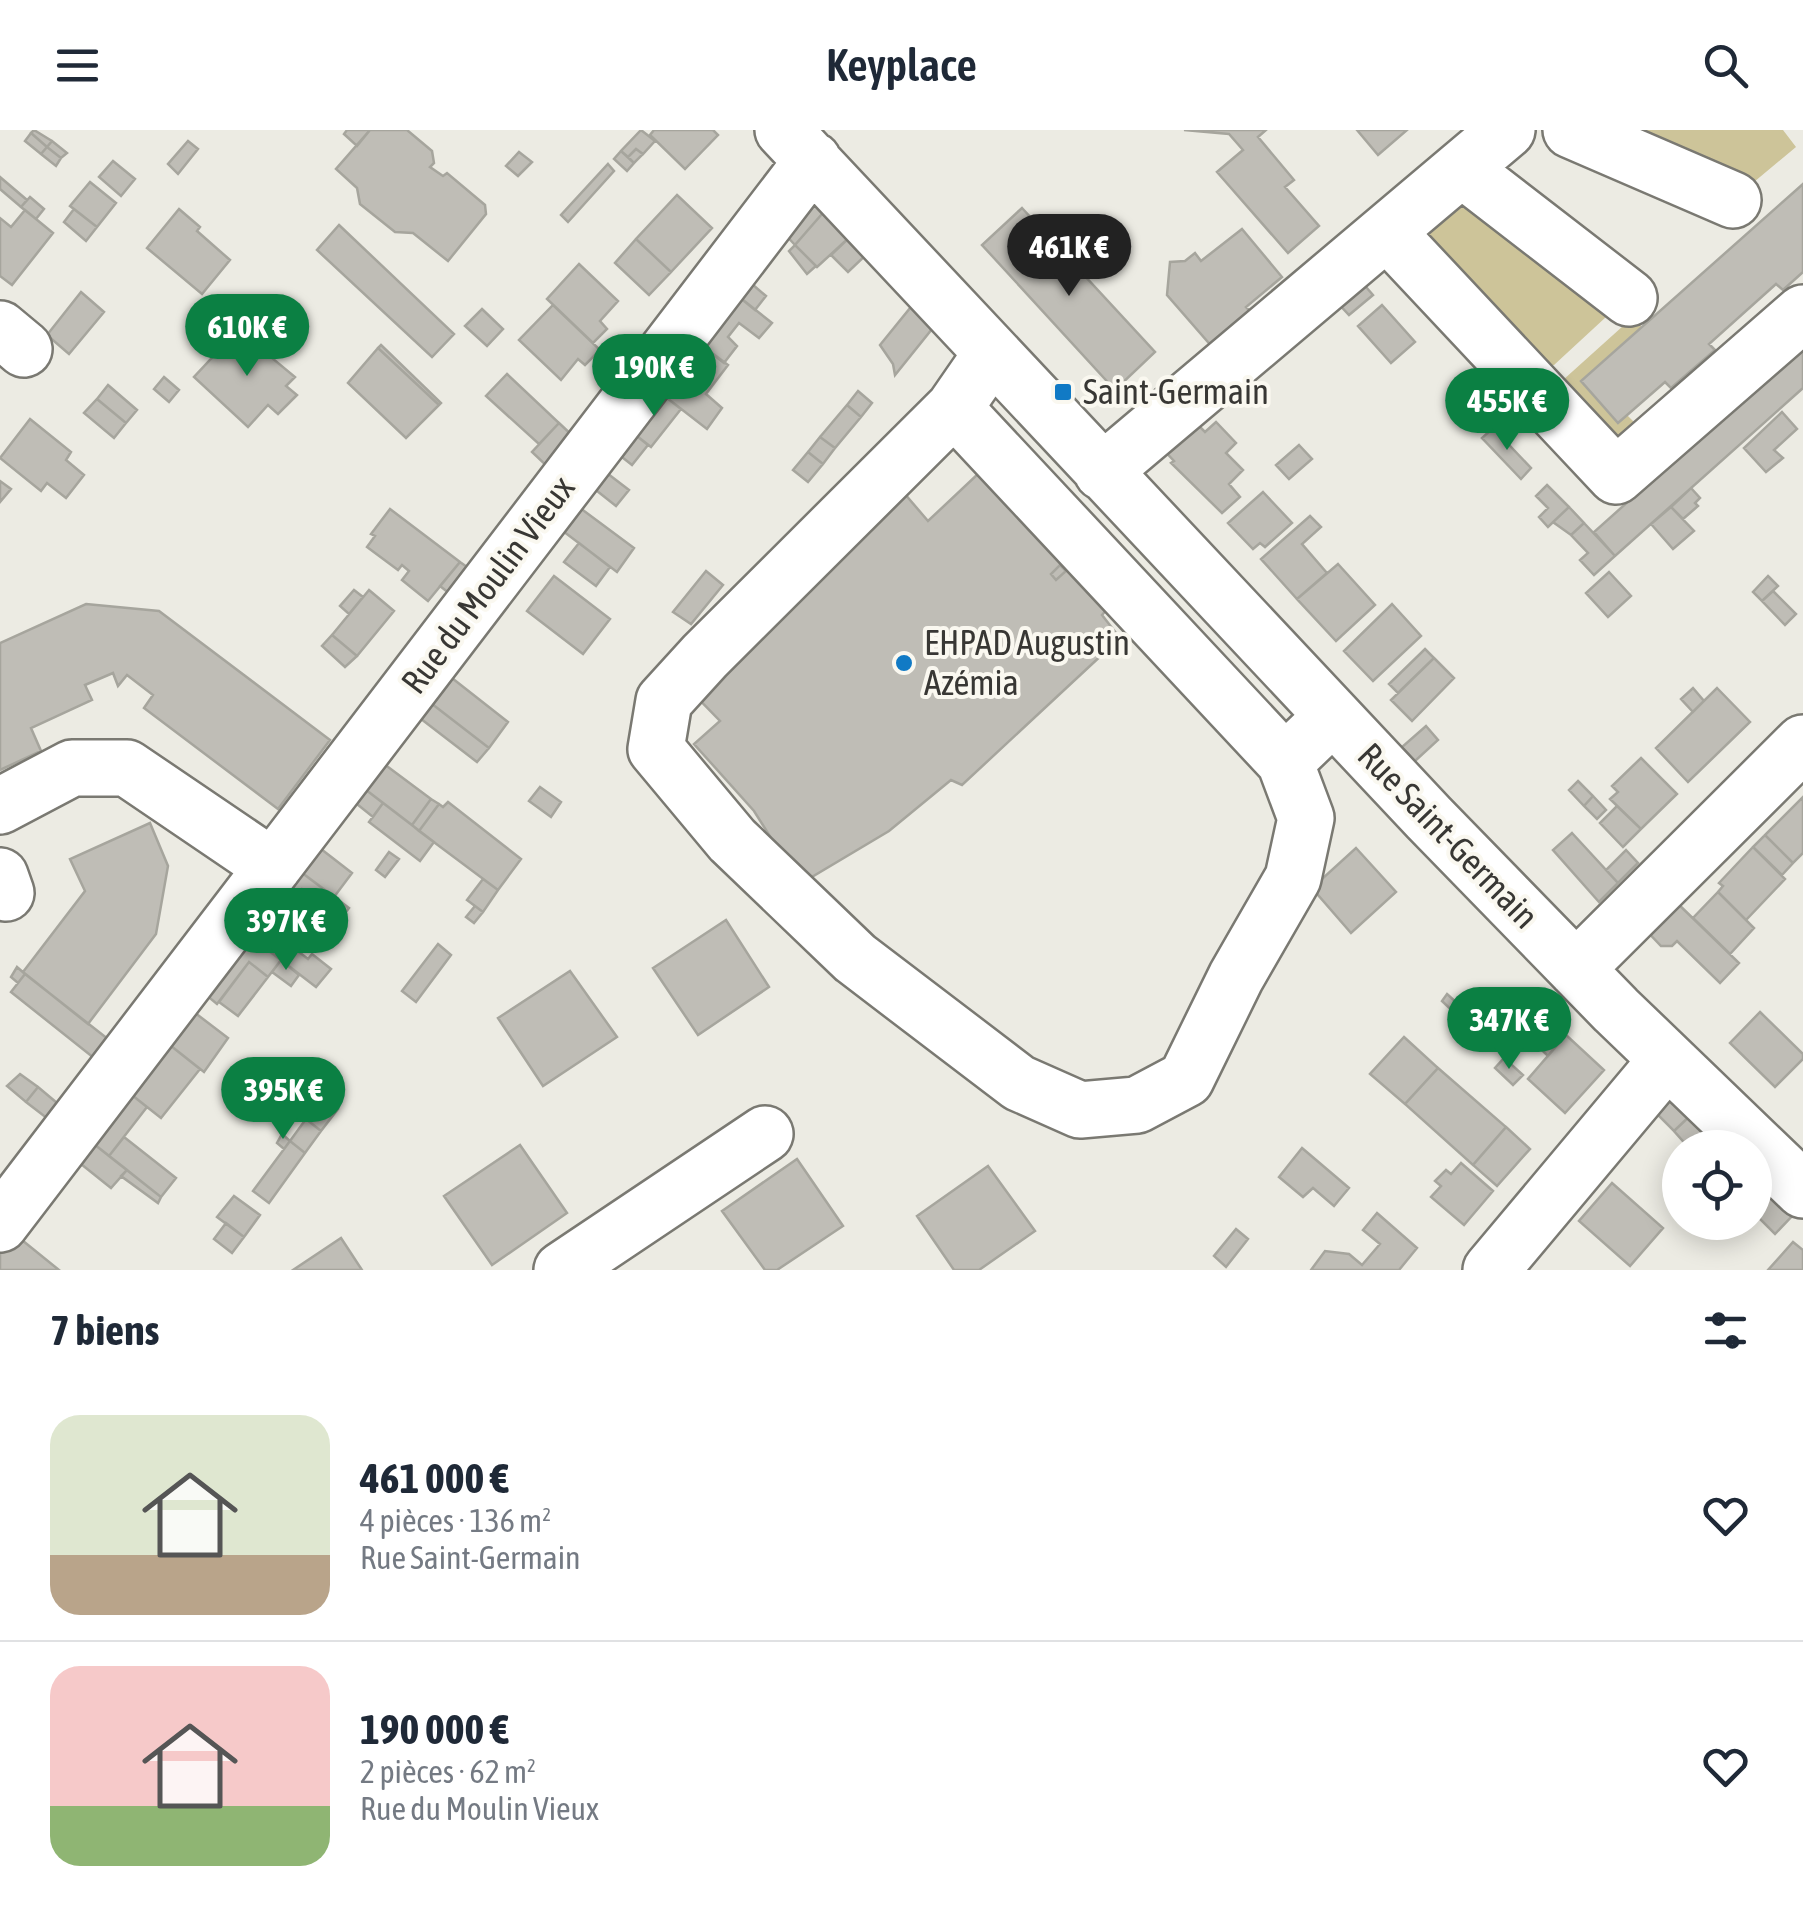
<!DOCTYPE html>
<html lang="fr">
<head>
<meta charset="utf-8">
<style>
	:root { --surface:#fff; --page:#f6f6f7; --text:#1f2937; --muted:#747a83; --line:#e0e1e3; --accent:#0b8043 }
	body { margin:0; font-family:"Asap Condensed",sans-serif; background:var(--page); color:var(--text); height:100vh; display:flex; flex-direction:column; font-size:38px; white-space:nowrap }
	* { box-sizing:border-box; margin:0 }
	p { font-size:32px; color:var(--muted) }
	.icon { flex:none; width:55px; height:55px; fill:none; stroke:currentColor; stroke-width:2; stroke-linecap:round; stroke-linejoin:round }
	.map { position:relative; height:1140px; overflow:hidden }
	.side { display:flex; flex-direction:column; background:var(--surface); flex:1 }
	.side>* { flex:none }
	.fabs { position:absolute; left:1662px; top:1000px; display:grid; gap:20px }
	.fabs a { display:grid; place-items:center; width:110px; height:110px; border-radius:50%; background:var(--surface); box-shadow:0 5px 25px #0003; font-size:50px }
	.price { position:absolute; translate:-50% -85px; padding:0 22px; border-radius:35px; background:var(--accent); color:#fff; font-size:32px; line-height:65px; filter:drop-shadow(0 2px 5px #0008) }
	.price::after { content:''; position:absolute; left:50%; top:60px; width:30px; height:22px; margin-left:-15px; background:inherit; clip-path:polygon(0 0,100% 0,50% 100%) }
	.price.on { background:#222; color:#fff }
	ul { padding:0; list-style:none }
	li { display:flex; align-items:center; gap:30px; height:250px; padding:0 50px }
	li+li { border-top:2px solid var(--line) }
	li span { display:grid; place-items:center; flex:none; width:280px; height:200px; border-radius:30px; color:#555 }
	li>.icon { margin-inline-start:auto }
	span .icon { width:120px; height:120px; fill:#fffc; stroke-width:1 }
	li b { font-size:42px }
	h2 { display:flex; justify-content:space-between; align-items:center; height:120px; padding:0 50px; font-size:42px }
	header { display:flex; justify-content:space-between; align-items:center; height:130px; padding:0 50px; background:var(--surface); font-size:45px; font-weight:600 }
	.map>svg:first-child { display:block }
	.green { fill:#cdc499 }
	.building { fill:#bfbdb6; stroke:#a6a59d; stroke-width:2.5 }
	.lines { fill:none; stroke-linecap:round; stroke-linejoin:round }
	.minor-casing { stroke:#7a7972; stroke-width:60 }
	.minor { stroke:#fff; stroke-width:55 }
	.poi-dot { fill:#117ac5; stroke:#faf8f0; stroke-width:4 }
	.labels { text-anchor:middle; stroke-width:8; stroke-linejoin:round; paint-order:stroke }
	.poi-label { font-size:35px; fill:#383734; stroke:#faf8f0; text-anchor:start }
	.street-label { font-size:35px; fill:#383734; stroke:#faf8f0 }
</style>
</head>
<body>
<header><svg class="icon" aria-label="menu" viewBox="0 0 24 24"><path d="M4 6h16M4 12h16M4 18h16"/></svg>Keyplace<svg class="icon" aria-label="search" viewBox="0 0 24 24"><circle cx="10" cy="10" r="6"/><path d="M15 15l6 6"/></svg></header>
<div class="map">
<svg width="1803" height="1140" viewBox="0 0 1803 1140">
	<rect width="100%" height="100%" fill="#ecebe3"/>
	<path class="green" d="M1596,0H1783L1796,17L1748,57Z
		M1473,61L1619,175L1554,235L1539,237L1422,102Z
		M1633,187L1642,197L1581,251L1618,293L1627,285L1638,296L1621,311L1608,309L1563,250Z"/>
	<path class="building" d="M34,0L52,11L47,17L31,3Z
		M347,0H370L357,16L344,4Z
		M370,0H407L432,21L434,33L430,37L443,46L447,43L485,75L486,84L448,131L413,103L395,102L360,74L357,58L336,39Z
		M641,0L655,11L643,24L636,19L628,27L621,21Z
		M654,0H713L718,5L685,39L650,5Z
		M1184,0H1266L1258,7L1294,50L1285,57L1319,96L1288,123L1217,42L1243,20L1229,4Z
		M1357,0H1407L1378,25Z
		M31,3L47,17L41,24L25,11Z
		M52,11L67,23L61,28L47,17Z
		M188,11L198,19L178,44L168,34Z
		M47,17L61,28L56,36L41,24Z
		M636,19L643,24L634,33L628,27Z
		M621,21L634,33L627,41L614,29Z
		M519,22L532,32L518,46L506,36Z
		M113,31L135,49L121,66L99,47Z
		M608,34L614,41L568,92L561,85Z
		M0,47L27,70L21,77L0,59Z
		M90,52L116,73L97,97L70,76Z
		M1803,54V142L1783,160L1776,154L1709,214L1715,220L1671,258L1665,252L1618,293L1581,251Z
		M677,65L712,98L671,142L636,109Z
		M30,67L44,79L36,89L21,77Z
		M820,69L828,77L795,115L781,100Z
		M828,77L853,104L817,137L795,115Z
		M1022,78L1155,222L1115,260L982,115Z
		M74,79L97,97L86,111L64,92Z
		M179,79L200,97L197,101L230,130L202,164L147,118Z
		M25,80L53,103L12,155L0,146V88L11,97Z
		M339,95L454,204L432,227L317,120Z
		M1242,99L1282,147L1246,177L1254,185L1214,219L1167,165L1170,132L1185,131L1195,123L1201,131Z
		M853,104L869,122L848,142L831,125Z
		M636,109L671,142L649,165L615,133Z
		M795,115L816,136L807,144L789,121Z
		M579,134L618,171L600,191L607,199L593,213L547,169Z
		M745,148L766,166L755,180L733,162Z
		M1360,150L1373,165L1349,185L1336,171Z
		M81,162L104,182L69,224L47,205Z
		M733,162L772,193L759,208L739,193L728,207L737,216L724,233L696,211Z
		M915,172L936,194L895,245L893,234L880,215Z
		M553,175L600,220L585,235L578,229L561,250L519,210Z
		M1382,175L1415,212L1391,233L1358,196Z
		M482,179L503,199L487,216L465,196Z
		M238,200L295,247L286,256L297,265L278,284L268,275L248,297L194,247Z
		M696,211L728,235L706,264L722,278L707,299L658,261Z
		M381,215L441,273L439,275L378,218Z
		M1803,216V258L1615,426L1594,402Z
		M378,218L439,275L406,308L348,253Z
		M507,244L559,293L539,314L486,266Z
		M164,247L179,260L169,272L154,259Z
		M108,255L137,280L126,293L97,269Z
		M658,261L681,279L651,317L628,299Z
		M858,261L872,273L861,287L847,275Z
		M97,269L126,293L114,308L84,283Z
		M847,275L861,287L835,318L820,307Z
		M1782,282L1797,299L1774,320L1783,328L1766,342L1744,318Z
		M30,289L71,322L66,330L84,345L66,368L47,353L41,361L0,328Z
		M1194,291L1205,302L1216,292L1236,313L1226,323L1243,340L1229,354L1240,367L1222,383L1171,333L1174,331L1162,318Z
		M559,293L576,309L552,341L532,322Z
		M1493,298L1531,338L1521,349L1482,308Z
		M628,299L648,315L632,335L613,320Z
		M820,307L835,318L823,334L808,322Z
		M1299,315L1312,329L1289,349L1276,335Z
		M808,322L823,334L808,352L793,340Z
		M599,337L629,360L616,376L587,353Z
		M980,342L1113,472L1102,485L1120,508L962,655L951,650L889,701L800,754L754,681L694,614L720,591L688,558L904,363L928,391Z
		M0,351L11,359L0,372Z
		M1547,355L1569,377L1548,397L1539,387L1548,378L1536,366Z
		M1691,358L1700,368L1695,373L1698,376L1683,389L1671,377Z
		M1263,362L1292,393L1265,417L1260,413L1253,419L1228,393Z
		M572,372L634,418L617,442L555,395Z
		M1569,377L1584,393L1571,405L1553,392Z
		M1671,377L1694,401L1673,419L1651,394Z
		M390,379L460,432L428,471L402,450L409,441L402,435L398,440L367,417L375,406L371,404Z
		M1310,386L1321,397L1302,414L1327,443L1297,469L1261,429Z
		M1584,393L1615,426L1594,445L1580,430L1588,423L1571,405Z
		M579,413L610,437L596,456L564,432Z
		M460,432L474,442L454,467L440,456Z
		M1338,434L1375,475L1336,511L1297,469Z
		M1060,435L1066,441L1056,450L1051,444Z
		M706,441L723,455L691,494L673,482Z
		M1609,442L1631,466L1608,487L1586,463Z
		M554,446L610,489L583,524L527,481Z
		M1768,446L1778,456L1762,471L1753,462Z
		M354,460L363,467L349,484L340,476Z
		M369,460L394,481L357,526L332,505Z
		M1773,461L1796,484L1785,495L1762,471Z
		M86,474L159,481L330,610L278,679L144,578L153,565L127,545L118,556L113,543L85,555L92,570L31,598L41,621L0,640V513Z
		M1392,474L1421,506L1373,551L1344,521Z
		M332,505L357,526L345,537L322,516Z
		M1425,519L1434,528L1398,563L1389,554Z
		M1434,528L1454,548L1412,591L1391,570Z
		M443,541L508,592L489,618L423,567Z
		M1693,558L1704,571L1693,582L1681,569Z
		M1717,558L1750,592L1688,652L1656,618Z
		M423,567L489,618L477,632L412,582Z
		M1426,596L1438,610L1415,631L1402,617Z
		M376,628L431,669L412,695L357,653Z
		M1641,628L1677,664L1641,699L1610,669L1618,662L1612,656Z
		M1578,651L1593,666L1584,676L1569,660Z
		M357,653L383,673L373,687L347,666Z
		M540,657L561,672L551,687L529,671Z
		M1593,666L1606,680L1597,689L1584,676Z
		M1803,667V723L1793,733L1765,705Z
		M431,669L439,674L419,701L412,695Z
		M448,672L521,729L498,760L419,701L439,674L443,677Z
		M383,673L434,712L420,731L369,692Z
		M1617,676L1641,699L1623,717L1600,693Z
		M150,693L168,736L156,804L88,894L23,842L85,761L70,729Z
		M1572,703L1618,753L1599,772L1553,720Z
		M1765,705L1793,733L1782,745L1753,717Z
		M312,712L352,743L334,767L293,736Z
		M1753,717L1785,749L1746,790L1718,762L1723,756L1719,753Z
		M1356,718L1396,762L1351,803L1312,758Z
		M1626,720L1638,733L1618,753L1606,740Z
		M389,722L399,729L385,747L376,740Z
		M293,736L349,778L336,795L323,786L328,779L302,759L297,767L279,754Z
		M483,749L498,760L483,782L467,770Z
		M279,754L293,764L280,782L266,772Z
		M1718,762L1754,798L1730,824L1693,788Z
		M1672,768L1739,833L1720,853L1677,811L1672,816H1661L1643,797Z
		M475,776L483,782L474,793L466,787Z
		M323,786L336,795L329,805L316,795Z
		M254,787L308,829L312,824L331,839L316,857L243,801Z
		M726,790L769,857L698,905L653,838Z
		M316,795L329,805L320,817L307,807Z
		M243,801L281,830L268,847L249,832L217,874L199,859Z
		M438,814L451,825L416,872L402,861Z
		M281,830L299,845L291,856L272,842Z
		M249,832L268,847L238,886L219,872Z
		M17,837L25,844L18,853L11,847Z
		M570,841L617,907L543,956L498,888Z
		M25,844L113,913L99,932L11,862Z
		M1447,864L1469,884L1463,891L1442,871Z
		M186,876L228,908L204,942L161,908Z
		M1760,882L1803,924V929L1775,957L1730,913Z
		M1547,889L1566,905L1548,926L1530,909Z
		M1566,905L1604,940L1565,983L1528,949Z
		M1404,907L1438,938L1405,974L1370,944Z
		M161,908L200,939L161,988L123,958Z
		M1504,928L1523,945L1513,955L1495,938Z
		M1438,938L1506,997L1473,1035L1405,974Z
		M20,944L38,957L26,972L7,956Z
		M38,957L63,978L52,992L26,972Z
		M123,958L147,977L109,1026L85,1007Z
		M322,966L338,979L321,1001L306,989Z
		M1677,966L1693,983L1674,1001L1651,978Z
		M1693,983L1728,1018H1689L1674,1001Z
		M306,989L321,1001L305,1023L290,1011Z
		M1506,997L1530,1019L1497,1056L1473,1035Z
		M282,1004L290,1011L284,1019L277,1013Z
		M85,1007L127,1040L111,1058L71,1026Z
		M124,1007L176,1048L161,1067L109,1026Z
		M290,1011L305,1023L269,1073L253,1061Z
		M520,1015L567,1083L492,1135L444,1066Z
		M1302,1018L1349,1058L1334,1076L1313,1058L1303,1067L1279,1047Z
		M797,1029L843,1096L777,1140H765L722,1081Z
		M1461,1033L1493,1061L1464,1095L1431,1067L1441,1056L1435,1051L1446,1040L1451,1044Z
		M988,1036L1035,1101L979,1140H954L917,1086Z
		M127,1040L161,1067L158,1073L121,1046Z
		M1755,1045L1794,1084L1775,1104L1755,1084Z
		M1612,1053L1663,1098L1630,1136L1579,1091Z
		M234,1066L260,1085L244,1107L217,1087Z
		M1377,1083L1417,1118L1399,1140H1311L1325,1121L1349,1124L1362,1135L1380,1114L1363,1100Z
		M226,1093L244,1107L232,1123L214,1109Z
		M1236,1099L1248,1109L1226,1137L1214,1126Z
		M12,1102L59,1140H0V1118Z
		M341,1108L362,1140H293Z
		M1793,1112L1803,1120V1140H1768Z"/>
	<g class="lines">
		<g class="minor-casing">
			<path id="minor" d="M783,0L1429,688L1616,880L1803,1060
				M1571,0L1733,70
				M1462,39L1629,168
				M1387,102L1616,346L1803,183
				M0,199L24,219
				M992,223L954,278L705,526L664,571L656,619L732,710L855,828L1019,953L1080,980L1137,975L1186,949L1236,847L1293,748L1306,688L1285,632L1333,586
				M954,278L1285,632
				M1102,342L1507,0
				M0,676L72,638H127L273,737
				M0,746L6,763
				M1576,839L1803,613
				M0,1094L813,30
				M562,1140L765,1004
				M1491,1140L1667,930"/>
		</g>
		<use href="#minor" class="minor"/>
	</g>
	<g class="poi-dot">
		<rect x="1053" y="252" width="20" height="20" rx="5"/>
		<circle cx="904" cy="533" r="10"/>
	</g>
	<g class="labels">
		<g class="poi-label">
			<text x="1083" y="274">Saint-Germain</text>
			<text x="924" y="525">EHPAD Augustin<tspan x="924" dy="40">Azémia</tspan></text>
		</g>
		<g class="street-label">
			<text transform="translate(488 455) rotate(-53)" y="12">Rue du Moulin Vieux</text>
			<text transform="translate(1448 706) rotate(46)" y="12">Rue Saint-Germain</text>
		</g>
	</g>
</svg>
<div class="fabs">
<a><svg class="icon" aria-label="locate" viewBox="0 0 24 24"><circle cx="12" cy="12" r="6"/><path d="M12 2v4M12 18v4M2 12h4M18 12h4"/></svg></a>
</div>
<b class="price on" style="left:1069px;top:169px">461K €</b>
<b class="price" style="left:247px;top:249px">610K €</b>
<b class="price" style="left:654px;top:289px">190K €</b>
<b class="price" style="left:1507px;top:323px">455K €</b>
<b class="price" style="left:286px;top:843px">397K €</b>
<b class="price" style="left:1509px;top:942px">347K €</b>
<b class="price" style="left:283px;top:1012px">395K €</b>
</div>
<section class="side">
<h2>7 biens<svg class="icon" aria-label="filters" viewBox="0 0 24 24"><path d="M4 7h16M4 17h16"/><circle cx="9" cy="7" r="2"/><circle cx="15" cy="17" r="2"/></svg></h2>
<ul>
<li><span style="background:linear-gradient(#dfe7d0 70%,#b9a48a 0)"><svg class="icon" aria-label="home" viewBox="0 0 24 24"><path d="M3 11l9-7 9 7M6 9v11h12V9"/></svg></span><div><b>461 000 €</b><p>4 pièces · 136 m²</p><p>Rue Saint-Germain</p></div><svg class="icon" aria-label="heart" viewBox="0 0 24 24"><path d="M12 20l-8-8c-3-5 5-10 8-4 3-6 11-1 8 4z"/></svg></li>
<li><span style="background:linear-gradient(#f6c9c9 70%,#8fb573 0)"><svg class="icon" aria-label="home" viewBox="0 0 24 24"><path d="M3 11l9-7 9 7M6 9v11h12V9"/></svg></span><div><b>190 000 €</b><p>2 pièces · 62 m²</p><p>Rue du Moulin Vieux</p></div><svg class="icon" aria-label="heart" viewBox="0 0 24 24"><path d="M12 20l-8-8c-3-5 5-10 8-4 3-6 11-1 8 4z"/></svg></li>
</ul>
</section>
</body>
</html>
